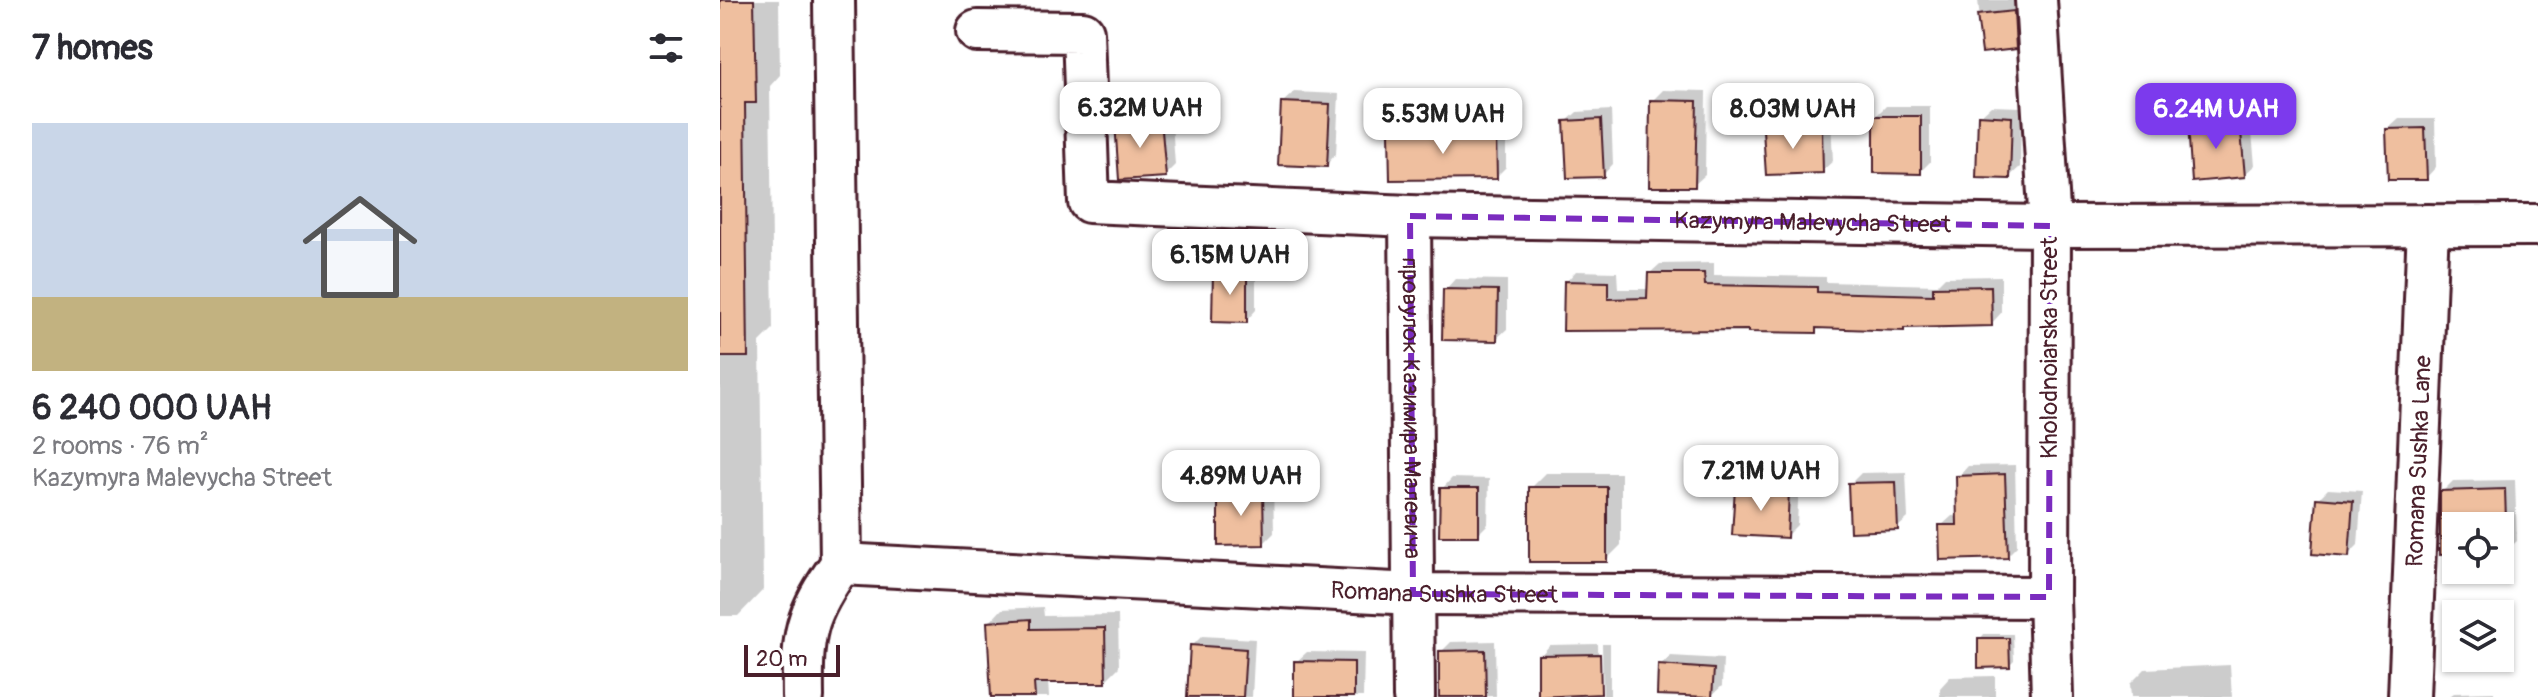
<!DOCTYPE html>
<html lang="en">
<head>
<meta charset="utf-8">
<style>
	:root { --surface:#fff; --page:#f7f7f7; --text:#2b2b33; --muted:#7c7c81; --accent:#7c3aed }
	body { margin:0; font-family:Pangolin,sans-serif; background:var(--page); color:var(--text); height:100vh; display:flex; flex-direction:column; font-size:30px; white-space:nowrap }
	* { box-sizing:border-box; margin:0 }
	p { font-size:26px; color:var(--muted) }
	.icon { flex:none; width:44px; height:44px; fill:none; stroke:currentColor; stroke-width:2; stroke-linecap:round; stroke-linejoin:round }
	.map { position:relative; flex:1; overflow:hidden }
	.drawer { display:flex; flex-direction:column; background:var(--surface); width:720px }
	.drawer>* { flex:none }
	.buttons { position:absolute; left:1722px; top:512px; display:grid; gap:16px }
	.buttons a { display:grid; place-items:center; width:72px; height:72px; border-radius:0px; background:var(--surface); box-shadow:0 2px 6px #0004; font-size:40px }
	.scale { position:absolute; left:24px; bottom:20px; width:96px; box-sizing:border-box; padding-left:8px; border:4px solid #4a1f2b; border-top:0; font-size:22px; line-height:28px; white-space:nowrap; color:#4a1f2b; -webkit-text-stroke:6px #fff; paint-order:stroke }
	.price { position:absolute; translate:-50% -68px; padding:0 18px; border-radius:16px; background:#fff; color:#222; font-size:26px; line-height:52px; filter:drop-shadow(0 2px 4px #0008) }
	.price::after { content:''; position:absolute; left:50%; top:48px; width:24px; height:18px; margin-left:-12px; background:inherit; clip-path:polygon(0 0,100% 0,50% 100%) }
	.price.on { background:var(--accent); color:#fff }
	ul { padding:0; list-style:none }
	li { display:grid; align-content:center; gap:16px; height:424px; padding:0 32px }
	li span { display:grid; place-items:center; height:248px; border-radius:0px; color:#555 }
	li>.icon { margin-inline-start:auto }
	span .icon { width:144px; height:144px; fill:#fffc; stroke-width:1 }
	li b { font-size:34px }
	h2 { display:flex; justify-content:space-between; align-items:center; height:96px; padding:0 32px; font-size:34px }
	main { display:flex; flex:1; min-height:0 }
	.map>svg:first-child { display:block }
	.shadow { fill:#0003 }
	.building { fill:#efbf9f; stroke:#4a1f2b; stroke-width:2 }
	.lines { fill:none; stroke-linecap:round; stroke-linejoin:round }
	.minor-casing { stroke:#4a1f2b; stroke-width:46 }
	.minor { stroke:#fff; stroke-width:40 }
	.marked { fill:none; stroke:#7b2cbf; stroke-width:6; stroke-dasharray:16 10; stroke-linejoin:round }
	.labels { text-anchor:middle; stroke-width:7; stroke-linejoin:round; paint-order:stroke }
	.street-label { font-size:24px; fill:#4a1f2b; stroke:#fff }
</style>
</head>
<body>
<main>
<section class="drawer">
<h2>7 homes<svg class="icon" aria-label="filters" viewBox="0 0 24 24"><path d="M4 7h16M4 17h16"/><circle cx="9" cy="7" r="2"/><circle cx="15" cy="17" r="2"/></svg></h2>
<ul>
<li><span style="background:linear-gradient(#c9d6e8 70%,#c2b280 0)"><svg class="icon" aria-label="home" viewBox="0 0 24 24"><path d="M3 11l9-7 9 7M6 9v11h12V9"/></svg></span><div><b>6 240 000 UAH</b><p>2 rooms · 76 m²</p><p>Kazymyra Malevycha Street</p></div></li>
</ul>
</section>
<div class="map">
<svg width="1818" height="697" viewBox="0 0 1818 697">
	<rect width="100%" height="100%" fill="#fff"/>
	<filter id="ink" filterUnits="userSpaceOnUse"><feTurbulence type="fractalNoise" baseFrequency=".0125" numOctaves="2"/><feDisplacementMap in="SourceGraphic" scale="16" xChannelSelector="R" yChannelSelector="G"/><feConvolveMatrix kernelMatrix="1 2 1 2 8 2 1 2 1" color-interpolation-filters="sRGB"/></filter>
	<g filter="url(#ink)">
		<path class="shadow" d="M0,0H59L60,75L50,86L53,329L40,342L43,590L18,616H0Z
			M1258,0H1303L1306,37L1295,47L1263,51Z
			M943,90L986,91L985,175L974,185L932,101Z
			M574,92L619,94L616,154L606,165L563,102Z
			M1166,106H1210V162L1200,172L1156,116Z
			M1271,106L1301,107L1300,167L1289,177L1260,116Z
			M451,109L455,165L445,175L397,123L407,113Z
			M891,110L893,164L883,175L846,122L857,112Z
			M1530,111L1535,165L1524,175L1470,126L1480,115Z
			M1111,119L1113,161L1102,171L1046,131L1056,121Z
			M1679,119H1715L1716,167L1706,178L1668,129Z
			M681,122H786V167L776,177L671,133Z
			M505,262L536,263V310L526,321L495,273Z
			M994,263V275L1106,277V282L1217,285L1225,277L1281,276V313L1271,324L1100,326L1095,331L845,329L846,282L856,271L897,272L898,289H929V274L940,264Z
			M735,279L787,280V329L776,339L725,290Z
			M1295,465L1297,546L1287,556L1221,526L1232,516L1239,515L1238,477L1248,466Z
			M1186,472L1188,518L1177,528L1130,484L1141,473Z
			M826,473H901V545L886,560L811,488Z
			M1027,477L1079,480L1077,525L1066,536L1017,488Z
			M732,478L769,479L768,524L758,534L722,489Z
			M1795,480L1797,541L1786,551H1780V526H1736V552L1722,492L1733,481Z
			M553,481L554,533L543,544L500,492L510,482Z
			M1608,489L1642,491L1638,545L1628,555L1598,499Z
			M323,607L324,616L398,615L399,667L385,681H328L329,697H273L269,623L282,609Z
			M1264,634H1293L1294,660L1289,665L1260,639Z
			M482,636L535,639L532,697H469L472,646Z
			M775,641L776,696L721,697V652L731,642Z
			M878,644L879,697H821L820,656L830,645Z
			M882,644H890V697H883Z
			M587,652L644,653L643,697H576V662Z
			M951,656L1003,659L1002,686L991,696L940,666Z
			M1510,665L1512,697H1411L1410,684L1425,669Z
			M1275,676V697H1220V688L1230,677Z
			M1774,692V697H1729L1734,693Z"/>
		<path class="building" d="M0,0H34L36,103H25L28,357H0Z
			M1294,11L1296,49L1262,53L1257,15Z
			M930,100L977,101L975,187H929Z
			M561,102L610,104L607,167L558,165Z
			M1258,115L1292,117L1290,179L1256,178Z
			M1154,116H1201V174L1154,173Z
			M441,119L446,177L399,180L395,122Z
			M881,119L884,177L847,178L844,121Z
			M1520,120L1525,177L1472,182L1468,125Z
			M1102,128L1103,173L1046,175L1043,130Z
			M1705,128L1707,180H1668L1666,129Z
			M669,132H776L777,179L670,180Z
			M493,272H527V323L492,322Z
			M928,273H984L985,285L1097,287V292L1213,295V287L1271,286L1272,326L1184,328V331L1096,328V333L1028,332V330L843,331L844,281L888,282V299L927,298Z
			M723,289L778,290L777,341L722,340Z
			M1285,474L1288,558L1220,560L1219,525H1237L1236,476Z
			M1176,482L1178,530L1130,532L1128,483Z
			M809,487H887V562H809Z
			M1015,487L1069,490L1067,538L1012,535Z
			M720,488H759V536H719Z
			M1785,489L1787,553H1780V526H1736V554L1720,555V491Z
			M543,490L544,545L498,546V491Z
			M1596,498L1633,501L1629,557L1592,554Z
			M311,619V629L385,628L386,683H314L315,697H271L267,622Z
			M1258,638H1289L1290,667L1258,668Z
			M470,645L526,649L523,697H467Z
			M765,650L766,697H719V651Z
			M880,654L881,694L818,697V655Z
			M574,661L634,662V697H574Z
			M938,665L994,669L992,697L937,695Z"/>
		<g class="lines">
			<g class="minor-casing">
				<g id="minor">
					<path d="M1316,0L1330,226L1329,597L1332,697"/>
					<path id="s1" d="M257,31L363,32L369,202L690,216L1330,226L1818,225"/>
					<path id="s2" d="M690,216L694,697"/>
					<path id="s3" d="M121,564L693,594L1329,597"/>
					<path d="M83,697C82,634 84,616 121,564L114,0"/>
					<path id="s4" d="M1689,697L1708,225"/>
				</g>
			</g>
			<use href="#minor" class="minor"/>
		</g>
	</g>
	<path class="marked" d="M690,216L1330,226L1329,597L693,594Z"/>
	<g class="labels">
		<g class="street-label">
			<text dy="8" stroke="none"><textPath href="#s1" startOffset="1000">Kazymyra Malevycha Street</textPath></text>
			<text transform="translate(1329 348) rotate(-90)" y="8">Kholodnoiarska Street</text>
			<text dy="8" stroke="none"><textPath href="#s2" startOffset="192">провулок Казимира Малевича</textPath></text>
			<text dy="8" stroke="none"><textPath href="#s4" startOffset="236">Romana Sushka Lane</textPath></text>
			<text dy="8" stroke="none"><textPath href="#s3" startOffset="604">Romana Sushka Street</textPath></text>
		</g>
	</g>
</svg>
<div class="buttons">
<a><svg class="icon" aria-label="locate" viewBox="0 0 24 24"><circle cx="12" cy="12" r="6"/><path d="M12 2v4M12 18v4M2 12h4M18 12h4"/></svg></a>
<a><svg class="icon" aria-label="layers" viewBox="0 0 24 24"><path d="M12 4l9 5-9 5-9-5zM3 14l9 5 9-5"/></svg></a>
</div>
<div class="scale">20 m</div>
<b class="price" style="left:420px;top:150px">6.32M UAH</b>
<b class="price" style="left:1073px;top:151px">8.03M UAH</b>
<b class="price on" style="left:1496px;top:151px">6.24M UAH</b>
<b class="price" style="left:723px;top:156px">5.53M UAH</b>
<b class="price" style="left:510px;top:297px">6.15M UAH</b>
<b class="price" style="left:1041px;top:513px">7.21M UAH</b>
<b class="price" style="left:521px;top:518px">4.89M UAH</b>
</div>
</main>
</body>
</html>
